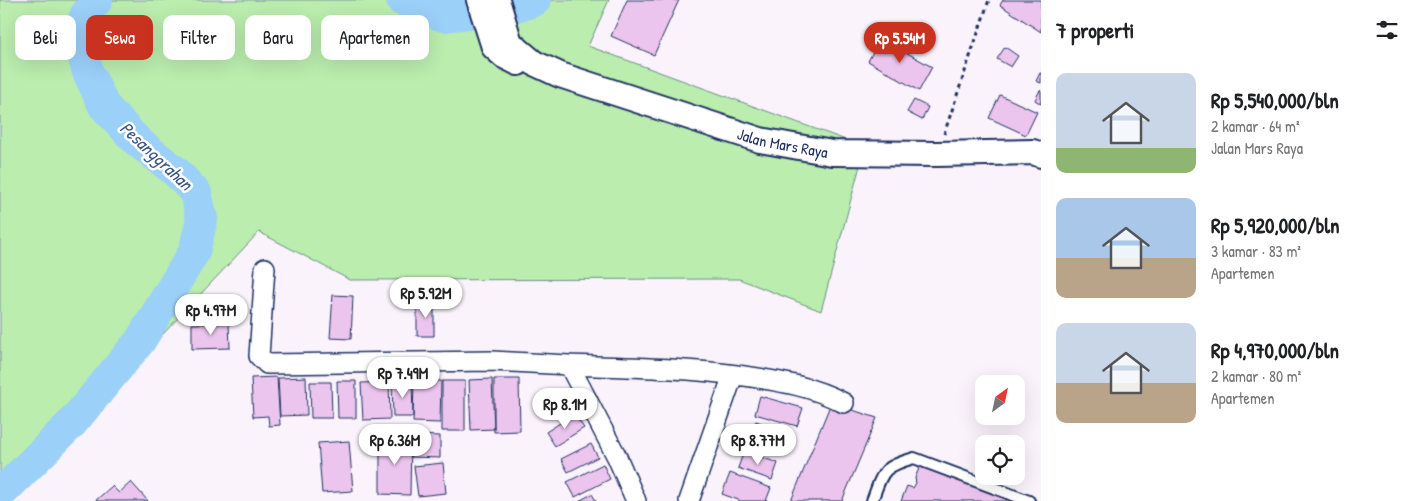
<!DOCTYPE html>
<html lang="id">
<head>
<meta charset="utf-8">
<style>
	:root { --surface:#fff; --page:#f6f6f6; --text:#202124; --muted:#757577; --accent:#c8321e }
	body { margin:0; font-family:"Patrick Hand",sans-serif; background:var(--page); color:var(--text); height:100vh; display:flex; flex-direction:column; font-size:19px; white-space:nowrap }
	* { box-sizing:border-box; margin:0 }
	p { font-size:16px; color:var(--muted) }
	.icon { flex:none; width:28px; height:28px; fill:none; stroke:currentColor; stroke-width:2; stroke-linecap:round; stroke-linejoin:round }
	.map { position:relative; flex:1; overflow:hidden }
	.drawer { display:flex; flex-direction:column; background:var(--surface); width:375px }
	.drawer>* { flex:none }
	.guide { position:absolute; left:15px; top:15px; width:475px; height:45px; display:flex; gap:10px }
	.needle { width:32px; rotate:33deg }
	.tools { position:absolute; left:975px; top:375px; display:grid; gap:10px }
	.tools a { display:grid; place-items:center; width:50px; height:50px; border-radius:10px; background:var(--surface); box-shadow:0 5px 20px #0002; font-size:25px }
	.price { position:absolute; translate:-50% -42px; padding:0 11px; border-radius:18px; background:#fff; color:#222; font-size:16px; line-height:32px; filter:drop-shadow(0 1px 2px #0008) }
	.price::after { content:''; position:absolute; left:50%; top:30px; width:15px; height:11px; margin-left:-8px; background:inherit; clip-path:polygon(0 0,100% 0,50% 100%) }
	.price.selected { background:var(--accent); color:#fff }
	ul { padding:0; list-style:none }
	li { display:flex; align-items:center; gap:15px; height:125px; padding:0 15px }
	li span { display:grid; place-items:center; flex:none; width:140px; height:100px; border-radius:10px; color:#555 }
	li>.icon { margin-inline-start:auto }
	span .icon { width:60px; height:60px; fill:#fffc; stroke-width:1 }
	li b { font-size:21px }
	h2 { display:flex; justify-content:space-between; align-items:center; height:60px; padding:0 15px; font-size:21px }
	.pill { padding:0 18px; border-radius:10px; background:var(--surface); box-shadow:0 5px 20px #0002; font-size:18px; line-height:45px }
	.pill.selected { background:var(--accent); color:#fff }
	main { display:flex; flex:1; min-height:0 }
	.map>svg:first-child { display:block }
	.green { fill:#baedae; stroke:#6a8e86 }
	.lines { fill:none; stroke-linecap:round; stroke-linejoin:round }
	.river { stroke:#9bd0f9; stroke-width:32 }
	.building { fill:#ecc5ee; stroke:#1b2f5e }
	.service-casing { stroke:#1b2f5e; stroke-width:14 }
	.minor-casing { stroke:#1b2f5e; stroke-width:22 }
	.tertiary-casing { stroke:#1b2f5e; stroke-width:28 }
	.path { stroke:#1b2f5e; stroke-width:3; stroke-dasharray:4 4; stroke-linecap:butt }
	.service { stroke:#fff; stroke-width:10 }
	.minor { stroke:#fff; stroke-width:19 }
	.tertiary { stroke:#fff; stroke-width:24 }
	.labels { text-anchor:middle; stroke-width:5; stroke-linejoin:round; paint-order:stroke }
	.street-label { font-size:16px; fill:#1b2f5e; stroke:#fff }
	.water-label { font-size:18px; font-style:italic; fill:#3b5785; stroke:#fff }
</style>
</head>
<body>
<main>
<div class="map">
<svg width="1041" height="501" viewBox="0 0 1041 501">
	<rect width="100%" height="100%" fill="#fbf3fc"/>
	<filter id="ink" filterUnits="userSpaceOnUse"><feTurbulence type="fractalNoise" baseFrequency=".02" numOctaves="2"/><feDisplacementMap in="SourceGraphic" scale="10" xChannelSelector="R" yChannelSelector="G"/><feConvolveMatrix kernelMatrix="1 2 1 2 8 2 1 2 1" color-interpolation-filters="sRGB"/></filter>
	<g filter="url(#ink)">
		<path class="green" d="M0,0H609L588,46L865,147L821,311L739,279L350,280L259,232L6,501H0Z"/>
		<g class="lines">
			<path class="river" d="M402,0L443,16L487,11L522,5L535,0
				M0,494L72,423L140,341L194,252L202,219L196,193L175,171L138,142L104,106L88,72L79,43L85,16L97,0"/>
		</g>
		<path class="building" d="M627,0H679L654,55L611,36Z
			M1003,0H1041V32L1000,5Z
			M881,38L932,67L919,91L868,61Z
			M1005,47L1018,56L1011,67L997,59Z
			M1040,73H1041V83L1036,81Z
			M1040,90L1041,91V104L1035,100Z
			M1000,95L1037,112L1026,135L989,118Z
			M914,100L928,107L922,120L907,112Z
			M333,295L353,296L351,339L330,338Z
			M417,302H434V336H417Z
			M229,323L230,348L192,349V324Z
			M277,377L280,425L269,426L268,416L253,417L251,378Z
			M306,377L307,415L280,416L278,378Z
			M492,379L494,429L471,430L469,380Z
			M494,379H519L520,431L494,432Z
			M412,380L413,417H393L392,381Z
			M414,380L441,381L440,423L413,422Z
			M337,381H356V418H338Z
			M442,381H465V431H442Z
			M310,382H331L332,418H311Z
			M389,382L390,419L363,420L361,383Z
			M760,396L803,408L797,426L755,414Z
			M831,403L877,418L842,501H791Z
			M574,414L584,428L555,446L546,432Z
			M756,421L790,434L783,453L749,440Z
			M411,435L440,436V458L411,457Z
			M380,437L411,438L410,495L380,494Z
			M349,441L353,491L322,493L318,443Z
			M591,444L598,457L568,472L561,459Z
			M744,451L778,463L772,480L738,468Z
			M443,463L446,493L418,496L414,466Z
			M603,464L610,479L575,497L567,482Z
			M920,466L1011,501H901L907,486L913,488L916,483L915,478Z
			M730,473L771,488L766,501H741L722,494Z
			M131,482L148,501H95L112,486L119,493Z
			M592,494L596,501H579Z"/>
		<g class="lines">
			<g class="service-casing">
				<path id="service" d="M872,501C883,471 882,467 914,458L1029,501"/>
			</g>
			<g class="minor-casing">
				<path id="minor" d="M265,268L259,356L267,364L492,361L569,365L617,457L636,501
					M569,365C628,367 686,368 744,376C778,381 813,386 844,403
					M689,501L733,375"/>
			</g>
			<g class="tertiary-casing">
				<g id="tertiary">
					<path d="M479,0L494,47L504,56L518,63"/>
					<path id="s1" d="M497,0L510,43L534,63L560,75L760,140L832,153L937,154L1033,152L1041,155"/>
				</g>
			</g>
			<path class="path" d="M944,134L989,0"/>
			<use href="#service" class="service"/>
			<use href="#minor" class="minor"/>
			<use href="#tertiary" class="tertiary"/>
		</g>
	</g>
	<g class="labels">
		<g class="street-label">
			<text dy="6" stroke="none"><textPath href="#s1" startOffset="338">Jalan Mars Raya</textPath></text>
		</g>
		<g class="water-label">
			<text transform="translate(156 156) rotate(43)" y="6">Pesanggrahan</text>
		</g>
	</g>
</svg>
<div class="tools">
<a><svg class="needle" viewBox="-14 -14 28 28"><path d="M0-13l5 13h-10z" fill="#e53935"/><path d="M0 13l5-13h-10z" fill="#757577"/></svg></a>
<a><svg class="icon" aria-label="locate" viewBox="0 0 24 24"><circle cx="12" cy="12" r="6"/><path d="M12 2v4M12 18v4M2 12h4M18 12h4"/></svg></a>
</div>
<b class="price selected" style="left:900px;top:64px">Rp 5.54M</b>
<b class="price" style="left:426px;top:319px">Rp 5.92M</b>
<b class="price" style="left:211px;top:336px">Rp 4.97M</b>
<b class="price" style="left:403px;top:399px">Rp 7.49M</b>
<b class="price" style="left:565px;top:430px">Rp 8.1M</b>
<b class="price" style="left:395px;top:466px">Rp 6.36M</b>
<b class="price" style="left:758px;top:466px">Rp 8.77M</b>
<div class="guide">
<a class="pill">Beli</a>
<a class="pill selected">Sewa</a>
<a class="pill">Filter</a>
<a class="pill">Baru</a>
<a class="pill">Apartemen</a>
</div>
</div>
<section class="drawer">
<h2>7 properti<svg class="icon" aria-label="filters" viewBox="0 0 24 24"><path d="M4 7h16M4 17h16"/><circle cx="9" cy="7" r="2"/><circle cx="15" cy="17" r="2"/></svg></h2>
<ul>
<li><span style="background:linear-gradient(#c9d6e8 75%,#8fb573 0)"><svg class="icon" aria-label="home" viewBox="0 0 24 24"><path d="M3 11l9-7 9 7M6 9v11h12V9"/></svg></span><div><b>Rp 5,540,000/bln</b><p>2 kamar · 64 m²</p><p>Jalan Mars Raya</p></div></li>
<li><span style="background:linear-gradient(#a9c7e8 60%,#b9a48a 0)"><svg class="icon" aria-label="home" viewBox="0 0 24 24"><path d="M3 11l9-7 9 7M6 9v11h12V9"/></svg></span><div><b>Rp 5,920,000/bln</b><p>3 kamar · 83 m²</p><p>Apartemen</p></div></li>
<li><span style="background:linear-gradient(#c9d6e8 60%,#b9a48a 0)"><svg class="icon" aria-label="home" viewBox="0 0 24 24"><path d="M3 11l9-7 9 7M6 9v11h12V9"/></svg></span><div><b>Rp 4,970,000/bln</b><p>2 kamar · 80 m²</p><p>Apartemen</p></div></li>
</ul>
</section>
</main>
</body>
</html>
